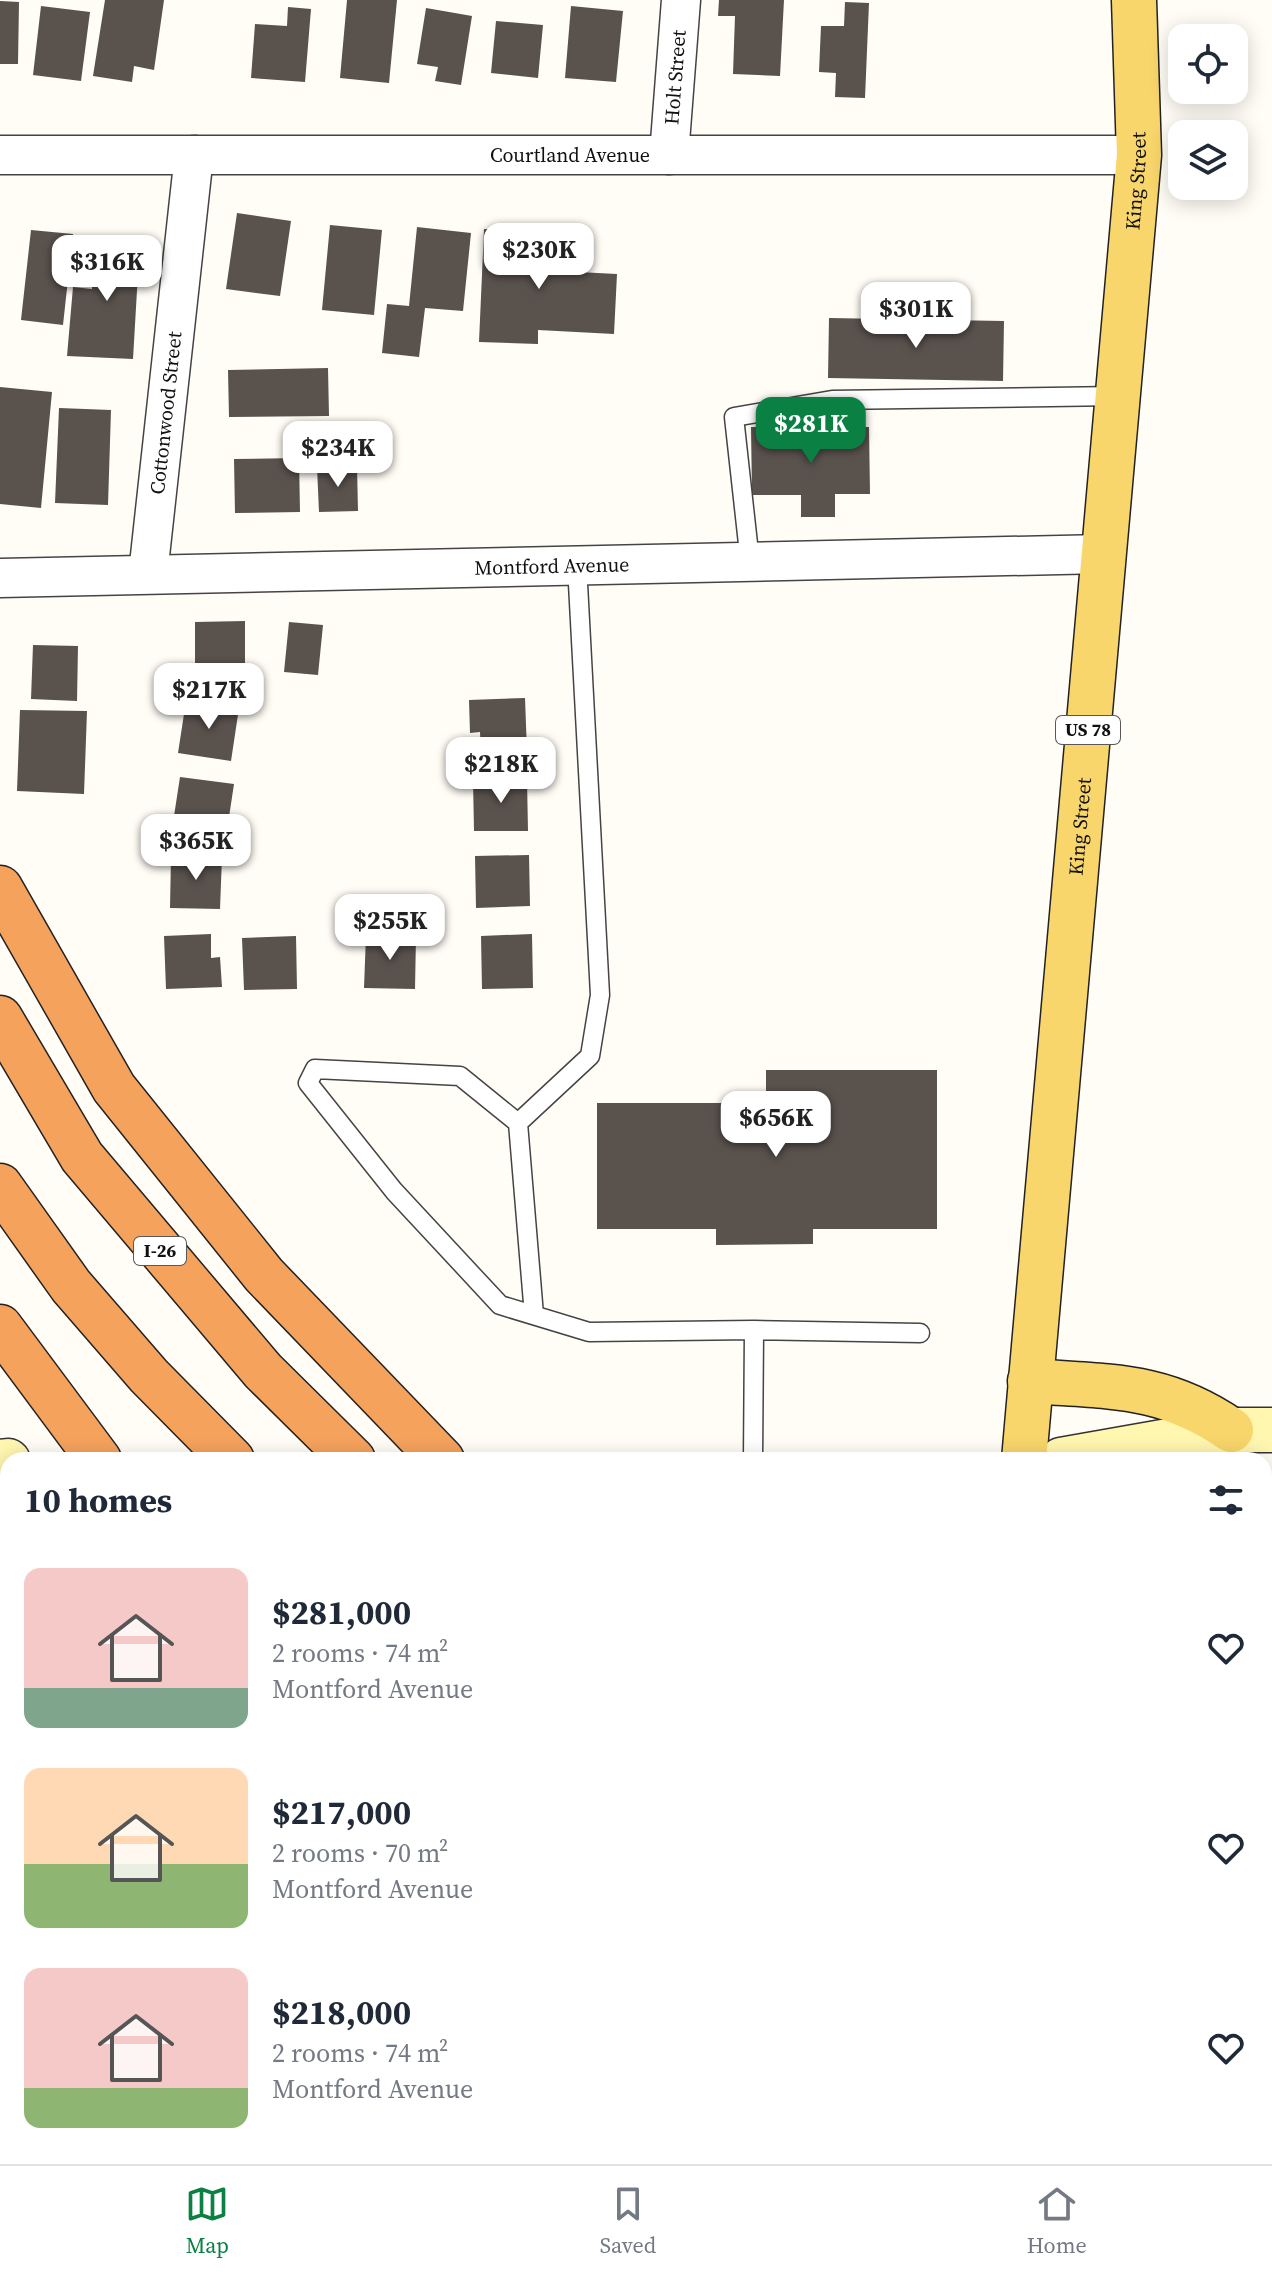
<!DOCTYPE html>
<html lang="en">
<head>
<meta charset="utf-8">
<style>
	:root { --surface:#fff; --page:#f2f2f3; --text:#1f2937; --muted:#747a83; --line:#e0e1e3; --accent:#0b8043 }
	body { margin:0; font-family:"Source Serif 4",serif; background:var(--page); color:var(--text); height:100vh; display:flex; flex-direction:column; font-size:30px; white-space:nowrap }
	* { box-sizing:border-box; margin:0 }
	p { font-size:26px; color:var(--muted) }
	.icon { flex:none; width:44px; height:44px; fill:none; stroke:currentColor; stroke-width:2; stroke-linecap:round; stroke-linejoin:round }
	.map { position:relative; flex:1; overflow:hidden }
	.details { position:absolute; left:0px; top:1452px; width:1272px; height:712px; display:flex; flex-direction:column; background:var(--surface); border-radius:24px 24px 0 0; box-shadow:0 4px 20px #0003 }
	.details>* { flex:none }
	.buttons { position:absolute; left:1168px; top:24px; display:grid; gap:16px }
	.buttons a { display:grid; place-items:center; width:80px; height:80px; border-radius:16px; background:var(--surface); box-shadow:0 4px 20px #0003; font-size:40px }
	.price { position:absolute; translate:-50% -68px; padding:0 18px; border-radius:16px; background:#fff; color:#222; font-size:26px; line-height:52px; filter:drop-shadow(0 2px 4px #0008) }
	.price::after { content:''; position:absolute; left:50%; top:48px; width:24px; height:18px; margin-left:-12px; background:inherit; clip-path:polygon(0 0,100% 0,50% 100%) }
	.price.selected { background:var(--accent); color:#fff }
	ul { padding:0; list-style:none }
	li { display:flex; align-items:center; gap:24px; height:200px; padding:0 24px }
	li span { display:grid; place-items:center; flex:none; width:224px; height:160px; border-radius:16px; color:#555 }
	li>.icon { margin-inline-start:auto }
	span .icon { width:96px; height:96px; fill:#fffc; stroke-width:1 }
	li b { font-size:34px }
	h2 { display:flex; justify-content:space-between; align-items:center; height:96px; padding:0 24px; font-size:34px }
	.dock { display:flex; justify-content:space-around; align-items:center; height:112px; border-top:2px solid var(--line); background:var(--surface); font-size:22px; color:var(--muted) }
	.dock a { display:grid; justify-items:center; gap:4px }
	.dock .selected { color:var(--accent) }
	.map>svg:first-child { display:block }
	.building { fill:#5a524d }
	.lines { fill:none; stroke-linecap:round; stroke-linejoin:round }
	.service-casing { stroke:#444; stroke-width:21 }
	.minor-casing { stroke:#444; stroke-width:41 }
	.secondary-casing { stroke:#333; stroke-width:47 }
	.primary-casing { stroke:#222; stroke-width:47 }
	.motorway-casing { stroke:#222; stroke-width:47 }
	.service { stroke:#fff; stroke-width:18 }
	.minor { stroke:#fff; stroke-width:38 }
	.secondary { stroke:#fff6b0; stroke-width:44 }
	.primary { stroke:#f9d66b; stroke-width:44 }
	.motorway { stroke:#f5a25d; stroke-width:44 }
	.labels { text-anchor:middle; stroke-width:8; stroke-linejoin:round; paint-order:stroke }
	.shield { fill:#fff; stroke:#585858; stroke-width:2 }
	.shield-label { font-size:18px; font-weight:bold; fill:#111 }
	.street-label { font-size:20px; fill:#111; stroke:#fff }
</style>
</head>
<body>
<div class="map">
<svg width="1272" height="2164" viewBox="0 0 1272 2164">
	<rect width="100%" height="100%" fill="#fffdf5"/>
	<path class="building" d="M105,0H164L154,70L134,66L132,82L93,76Z
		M347,0H397L389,83L340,78Z
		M719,0H784L780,76L733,74L735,16H718Z
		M0,1L19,2L18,64H0Z
		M845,2L869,3L865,98L835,97L836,73L819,72L821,26H844Z
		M41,6L90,12L81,81L33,75Z
		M571,6L623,11L616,82L565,78Z
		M288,7L311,9L305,82L251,78L255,24L287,26Z
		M426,8L472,16L461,85L435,81L438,67L417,64Z
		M496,21L543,25L538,78L491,73Z
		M237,213L291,221L280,296L226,289Z
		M330,225L382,230L374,315L322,310Z
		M417,227L471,233L463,311L425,308L419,357L382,353L387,304L409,306Z
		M484,229L559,232L558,271L617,274L614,334L538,330V344L479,342Z
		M31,230L73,234L63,325L21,320Z
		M95,237L140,239L133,359L67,356L73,287L92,289Z
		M829,318L1004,321L1003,381L828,378Z
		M328,368L329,416L229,417L228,370Z
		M0,387L52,392L41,508L0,504Z
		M59,408L111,410L108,505L55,503Z
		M751,427H869L870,494H835V517H801V495H752Z
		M299,458L300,512L235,513L234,459Z
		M357,466L358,511L319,512L317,467Z
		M245,621V674H195V622Z
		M289,622L323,625L318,675L284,672Z
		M33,645L78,646L77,701L31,699Z
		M525,698L527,752L481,753L480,732L470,733L469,700Z
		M186,701L239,708L231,761L178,753Z
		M20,710L87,711L84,794L17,791Z
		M180,777L234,784L226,837L172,829Z
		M527,779L528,831H474L473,780Z
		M529,855L530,906L476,908L475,856Z
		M171,856L222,857L220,909L170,908Z
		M211,934V958L220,957L222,987L166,989L164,936Z
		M532,934L533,988L482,989L481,936Z
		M366,935L416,936L415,989L364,988Z
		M296,936L297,989L244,990L242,938Z
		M766,1070H937V1229H813V1244L716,1245V1229H597V1103H729V1095H766Z
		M98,2156H164V2164H98Z
		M285,2156H406V2164H285Z
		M553,2156H647V2164H552Z
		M805,2156H893V2164H804Z"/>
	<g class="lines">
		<g class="service-casing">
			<path id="service" d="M750,562L734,417L832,400L1118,396
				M577,565L600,995L590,1056L518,1123L460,1076L315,1069L308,1083L394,1191L500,1305L589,1332L754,1330L753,1460
				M518,1123L534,1315
				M754,1330L920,1333"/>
		</g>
		<g class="minor-casing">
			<g id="minor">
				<path id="s1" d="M0,155H1139"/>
				<path id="s2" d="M669,155L681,0"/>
				<path id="s3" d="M148,574L194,155"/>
				<path id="s4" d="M0,578L1104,554"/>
				<path d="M15,2164L16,2156"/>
				<path d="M480,2164L481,2156"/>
			</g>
		</g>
		<g class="secondary-casing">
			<path id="secondary" d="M1061,1460L1231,1430H1272
				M0,1462L8,1461"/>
		</g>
		<g class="primary-casing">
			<g id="primary">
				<path d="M1030,1381C1109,1387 1163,1383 1231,1430"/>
				<path id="s5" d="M1024,1460L1139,155L1134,0"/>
				<path d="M955,2164V2156"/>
			</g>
		</g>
		<g class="motorway-casing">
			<path id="motorway" d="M0,888L114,1088L264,1275L442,1460
				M0,1018L82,1157L263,1371L353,1460
				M0,1186L71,1286L149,1376L232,1460
				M0,1327L99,1460
				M1054,2156L1063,2164
				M1190,2156L1200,2164"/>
		</g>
		<use href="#service" class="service"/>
		<use href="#minor" class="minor"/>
		<use href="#secondary" class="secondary"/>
		<use href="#primary" class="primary"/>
		<use href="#motorway" class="motorway"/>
	</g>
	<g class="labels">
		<g class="shield">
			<rect x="1056" y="716" width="64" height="28" rx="6"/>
			<rect x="134" y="1237" width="52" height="28" rx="6"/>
		</g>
		<g class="shield-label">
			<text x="1088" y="736">US 78</text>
			<text x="160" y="1257">I-26</text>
		</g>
		<g class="street-label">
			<text dy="7" stroke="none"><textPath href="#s2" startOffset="78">Holt Street</textPath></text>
			<text dy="7" stroke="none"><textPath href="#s1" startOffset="570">Courtland Avenue</textPath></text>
			<text dy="7" stroke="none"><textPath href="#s5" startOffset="1284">King Street</textPath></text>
			<text dy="7" stroke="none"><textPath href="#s3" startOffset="162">Cottonwood Street</textPath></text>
			<text dy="7" stroke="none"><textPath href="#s4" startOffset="552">Montford Avenue</textPath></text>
			<text dy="7" stroke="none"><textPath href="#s5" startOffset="636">King Street</textPath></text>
		</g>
	</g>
</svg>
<div class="buttons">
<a><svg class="icon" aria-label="locate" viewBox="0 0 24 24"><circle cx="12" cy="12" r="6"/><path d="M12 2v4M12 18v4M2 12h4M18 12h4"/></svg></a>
<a><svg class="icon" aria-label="layers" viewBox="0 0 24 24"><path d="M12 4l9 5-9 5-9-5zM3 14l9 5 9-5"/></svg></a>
</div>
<b class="price" style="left:539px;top:291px">$230K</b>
<b class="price" style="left:107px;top:303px">$316K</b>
<b class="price" style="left:916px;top:350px">$301K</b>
<b class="price selected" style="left:811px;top:465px">$281K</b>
<b class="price" style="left:338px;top:489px">$234K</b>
<b class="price" style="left:209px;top:731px">$217K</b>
<b class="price" style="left:501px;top:805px">$218K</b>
<b class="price" style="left:196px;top:882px">$365K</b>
<b class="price" style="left:390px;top:962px">$255K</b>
<b class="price" style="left:776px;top:1159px">$656K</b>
<section class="details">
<h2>10 homes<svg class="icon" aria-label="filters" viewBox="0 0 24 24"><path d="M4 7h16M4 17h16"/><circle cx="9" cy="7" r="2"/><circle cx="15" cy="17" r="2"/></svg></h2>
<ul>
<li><span style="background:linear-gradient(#f6c9c9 75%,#7fa58c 0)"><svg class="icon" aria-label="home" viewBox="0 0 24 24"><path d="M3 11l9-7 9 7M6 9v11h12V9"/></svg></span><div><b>$281,000</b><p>2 rooms · 74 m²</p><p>Montford Avenue</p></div><svg class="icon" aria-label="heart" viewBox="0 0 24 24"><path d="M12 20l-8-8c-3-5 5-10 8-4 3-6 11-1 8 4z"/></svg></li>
<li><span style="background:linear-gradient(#ffd9b3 60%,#8fb573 0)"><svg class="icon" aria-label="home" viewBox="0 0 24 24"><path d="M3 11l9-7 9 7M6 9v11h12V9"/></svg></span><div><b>$217,000</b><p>2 rooms · 70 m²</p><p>Montford Avenue</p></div><svg class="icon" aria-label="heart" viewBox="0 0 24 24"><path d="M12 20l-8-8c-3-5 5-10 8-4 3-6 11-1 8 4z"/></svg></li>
<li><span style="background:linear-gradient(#f6c9c9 75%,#8fb573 0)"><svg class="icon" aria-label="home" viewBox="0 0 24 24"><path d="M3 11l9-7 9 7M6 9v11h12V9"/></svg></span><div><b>$218,000</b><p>2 rooms · 74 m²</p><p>Montford Avenue</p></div><svg class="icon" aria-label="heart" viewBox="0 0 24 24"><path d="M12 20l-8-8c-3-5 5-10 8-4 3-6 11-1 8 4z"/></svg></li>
</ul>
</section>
</div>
<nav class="dock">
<a class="selected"><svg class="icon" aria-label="map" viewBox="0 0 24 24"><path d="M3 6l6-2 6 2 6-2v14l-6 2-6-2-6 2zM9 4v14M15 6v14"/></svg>Map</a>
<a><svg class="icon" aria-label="saved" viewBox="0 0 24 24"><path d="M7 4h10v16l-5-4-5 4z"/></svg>Saved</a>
<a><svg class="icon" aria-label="home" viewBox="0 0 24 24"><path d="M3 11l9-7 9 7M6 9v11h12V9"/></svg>Home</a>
</nav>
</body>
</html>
